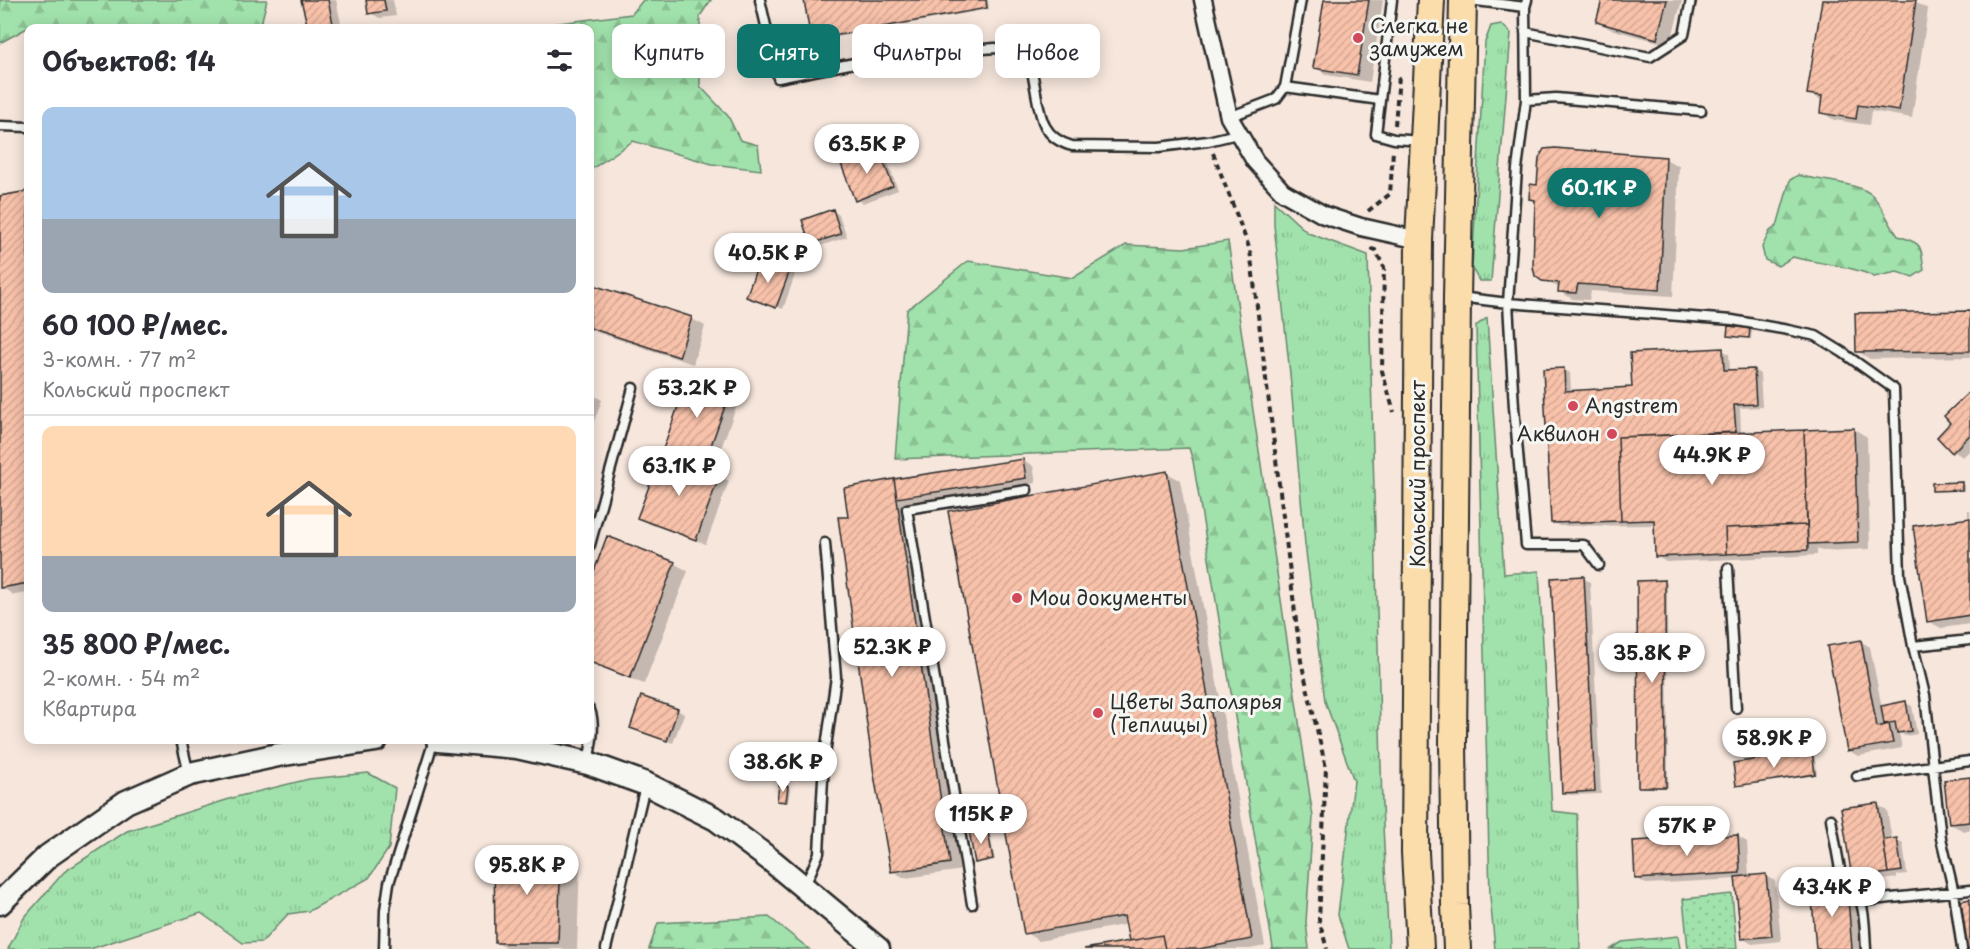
<!DOCTYPE html>
<html lang="ru">
<head>
<meta charset="utf-8">
<style>
	:root { --surface:#fff; --page:#f2f2f3; --text:#2b2b33; --muted:#7c7c81; --line:#e1e1e2; --accent:#0f766e }
	body { margin:0; font-family:"Playpen Sans",sans-serif; background:var(--page); color:var(--text); height:100vh; display:flex; flex-direction:column; font-size:22px; white-space:nowrap }
	* { box-sizing:border-box; margin:0 }
	p { font-size:20px; color:var(--muted) }
	.icon { flex:none; width:33px; height:33px; fill:none; stroke:currentColor; stroke-width:2; stroke-linecap:round; stroke-linejoin:round }
	.map { position:relative; flex:1; overflow:hidden }
	.sheet { position:absolute; left:24px; top:24px; width:570px; height:720px; display:flex; flex-direction:column; background:var(--surface); border-radius:12px; box-shadow:0 3px 15px #0003 }
	.sheet>* { flex:none }
	.top-card { position:absolute; left:612px; top:24px; width:570px; height:54px; display:flex; gap:12px }
	.price { position:absolute; translate:-50% -51px; padding:0 14px; border-radius:21px; background:#fff; color:#222; font-size:20px; line-height:39px; filter:drop-shadow(0 2px 3px #0008) }
	.price::after { content:''; position:absolute; left:50%; top:36px; width:18px; height:14px; margin-left:-9px; background:inherit; clip-path:polygon(0 0,100% 0,50% 100%) }
	.price.on { background:var(--accent); color:#fff }
	ul { padding:0; list-style:none }
	li { display:grid; align-content:center; gap:12px; height:318px; padding:0 18px }
	li+li { border-top:2px solid var(--line) }
	li span { display:grid; place-items:center; height:186px; border-radius:12px; color:#555 }
	li>.icon { margin-inline-start:auto }
	span .icon { width:108px; height:108px; fill:#fffc; stroke-width:1 }
	li b { font-size:26px }
	h2 { display:flex; justify-content:space-between; align-items:center; height:72px; padding:0 18px; font-size:26px }
	.pill { padding:0 21px; border-radius:12px; background:var(--surface); box-shadow:0 3px 15px #0003; font-size:21px; line-height:54px }
	.pill.on { background:var(--accent); color:#fff }
	.map>svg:first-child { display:block }
	.grass { fill:url(#grass-tufts); stroke:#66866c; stroke-width:1.5 }
	.forest { fill:url(#forest-firs); stroke:#66866c; stroke-width:1.5 }
	.park { fill:url(#park-dots); stroke:#66866c; stroke-width:1.5 }
	.shadow { fill:#0003 }
	.building { fill:url(#building-hatch); stroke:#2b2b2b; stroke-width:1.5 }
	.lines { fill:none; stroke-linecap:round; stroke-linejoin:round }
	.lane-casing { stroke:#2b2b2b; stroke-width:13 }
	.street-casing { stroke:#2b2b2b; stroke-width:21 }
	.secondary-casing { stroke:#2b2b2b; stroke-width:27 }
	.primary-casing { stroke:#2b2b2b; stroke-width:30 }
	.path { stroke:#2b2b2b; stroke-width:4; stroke-dasharray:6 4.5; stroke-linecap:butt }
	.lane { stroke:#f6f6f2; stroke-width:8 }
	.street { stroke:#f6f6f2; stroke-width:16 }
	.secondary { stroke:#f6f6f2; stroke-width:22 }
	.primary { stroke:#fbddab; stroke-width:26 }
	.poi-dot { fill:#d1495b; stroke:#f6f6f2; stroke-width:2 }
	.labels { text-anchor:middle; stroke-width:6; stroke-linejoin:round; paint-order:stroke }
	.poi-label { font-size:20px; fill:#2b2b2b; stroke:#f6f6f2; text-anchor:start }
	.street-label { font-size:20px; fill:#2b2b2b; stroke:#f6f6f2 }
</style>
</head>
<body>
<div class="map">
<svg width="1970" height="949" viewBox="0 0 1970 949">
	<defs>
		<pattern id="grass-tufts" width="24" height="20" patternUnits="userSpaceOnUse" patternTransform="scale(1.5)"><rect width="24" height="20" fill="#a1e2ac"/><path d="M3 7l-1-3M5 7V3M7 7l1-3M15 17l-1-3M17 17v-4M19 17l1-3" fill="none" stroke="#8bc294"/></pattern>
		<pattern id="forest-firs" width="22" height="20" patternUnits="userSpaceOnUse" patternTransform="scale(1.5)"><rect width="22" height="20" fill="#a1e2ac"/><path d="M5 1l3.5 6h-7zM16 11l3.5 6h-7z" fill="#8bc294"/></pattern>
		<pattern id="park-dots" width="8" height="8" patternUnits="userSpaceOnUse" patternTransform="scale(1.5)"><rect width="8" height="8" fill="#a1e2ac"/><path d="M2 2h.1M6 6h.1" fill="none" stroke="#8bc294" stroke-width="1.8" stroke-linecap="round"/></pattern>
		<pattern id="building-hatch" width="6" height="6" patternUnits="userSpaceOnUse" patternTransform="scale(1.5)"><rect width="6" height="6" fill="#f7c1aa"/><path d="M-1 1l2-2M0 6l6-6M5 7l2-2" fill="none" stroke="#d4a692"/></pattern>
	</defs>
	<rect width="100%" height="100%" fill="#f6e6dc"/>
	<filter id="ink" filterUnits="userSpaceOnUse"><feTurbulence type="fractalNoise" baseFrequency=".0167" numOctaves="2"/><feDisplacementMap in="SourceGraphic" scale="12" xChannelSelector="R" yChannelSelector="G"/><feConvolveMatrix kernelMatrix="1 2 1 2 8 2 1 2 1" color-interpolation-filters="sRGB"/></filter>
	<g filter="url(#ink)">
		<path class="grass" d="M1501,24L1511,33L1491,281H1479L1472,268L1485,42L1491,26Z
			M1274,202L1308,233L1368,255L1382,805L1389,949H1349L1338,915L1354,781L1325,701L1305,544L1290,374L1274,225Z
			M1487,318L1504,574L1539,571L1552,811L1577,814L1580,949H1495L1490,896L1476,326Z
			M368,773L395,788L389,848L369,878L309,911L288,914L262,942L243,943L201,913L90,949H8L24,918L64,872L127,831L236,797L309,779Z"/>
		<path class="forest" d="M0,0H267L260,28L29,27L0,43Z
			M643,0H711L700,16V86L728,116L740,140L758,145L761,170L712,164L633,141L590,170V28H519L632,14Z
			M1798,175C1817,181 1860,182 1873,196C1883,207 1889,224 1898,236C1924,244 1920,245 1924,270L1913,277L1897,272L1874,277C1858,267 1815,263 1793,257L1778,266L1765,260L1762,247L1770,231L1777,226L1790,180Z
			M1228,241L1313,817L1306,922L1309,949H1272L1273,948L1193,461L1189,448L895,459L907,310L968,261L1073,278L1126,245L1184,248Z
			M769,917L809,949H649L658,923Z
			M1678,936L1680,949H1611L1622,942Z"/>
		<path class="park" d="M1732,894L1737,949H1688L1683,899Z"/>
		<path class="shadow" d="M303,0H336L342,28H310Z
			M368,0H393L396,16L380,18L370,13Z
			M805,0H988L989,9L815,41L813,39Z
			M1325,0H1383L1370,82L1327,75L1314,67Z
			M1595,0H1682L1670,45L1610,29L1597,21L1603,2Z
			M1823,0H1903L1915,2L1928,9L1912,118L1871,111L1869,125L1834,120L1821,112L1823,101L1809,93Z
			M879,152L885,155L898,190L863,203L857,200Z
			M1665,159L1679,166L1673,296L1591,291L1589,300L1573,299L1559,291L1560,288L1543,280L1537,202L1530,198L1538,186Z
			M28,192V593L14,595L1,587L0,584V198Z
			M833,211L839,215L847,237L817,247L811,243Z
			M789,271L795,275L783,309L753,298Z
			M590,286L692,319L705,326L693,364L590,330Z
			M1970,313V357L1870,359L1857,351Z
			M1749,330L1752,331L1751,339L1728,335Z
			M1722,350L1729,354L1730,371L1754,370L1760,374L1762,407L1740,408L1741,433L1854,429L1867,437L1870,549L1822,551L1817,548V555L1666,562L1656,556L1655,525L1559,526L1553,522L1563,369L1570,373L1571,392L1633,388Z
			M692,371L732,385L742,391L712,473L729,481L706,544L649,523L639,518Z
			M590,393L602,400L590,432Z
			M1970,393V450L1963,457L1953,451V423Z
			M1023,460L1033,466L1036,483L909,503L963,870L905,878L892,871L846,489Z
			M1167,473L1180,480L1265,946L1250,949H1092L1131,942L1128,924L1039,941L1026,933Z
			M1961,483L1964,485V491L1933,490Z
			M1968,510H1970V624L1941,628L1928,621L1968,520Z
			M608,538L675,564L688,571L644,684L590,663V586Z
			M1583,578L1590,582L1601,794L1570,795L1563,792Z
			M1664,582L1667,583L1668,788H1642L1640,786Z
			M1860,641L1870,647L1882,708L1905,703L1912,706L1917,734L1905,736L1899,733L1902,748L1858,756L1848,750Z
			M677,710L684,714L673,743L638,730Z
			M1811,752L1814,754L1817,775L1740,786L1737,785Z
			M1970,778V830L1964,831L1950,824Z
			M788,788L790,789L788,803L778,800Z
			M1877,805L1887,810L1892,840H1897L1903,843L1907,874L1897,875V878L1863,883L1853,878Z
			M987,829L989,830L995,860L979,863L976,862Z
			M1737,836L1747,842L1749,877L1765,876L1775,881L1781,941L1752,944L1742,938L1736,879L1646,884L1636,878Z
			M561,851L580,862L577,949H508L497,943Z
			M1846,886L1856,892L1861,949H1818Z"/>
		<path class="building" d="M301,0H328L334,28H308Z
			M366,0H384L386,11L368,14Z
			M804,0H986L987,8L811,40Z
			M1324,0H1369L1357,75L1313,68Z
			M1602,0H1667L1657,39L1596,22Z
			M1822,0H1916L1899,111L1858,105L1856,119L1820,113L1822,96L1807,94Z
			M1555,148L1666,157L1660,290L1578,284L1576,293L1558,292L1559,283L1542,281L1535,276L1533,267L1535,200L1529,199L1530,184L1537,185L1539,158L1544,149Z
			M879,150L893,186L855,201L841,164Z
			M28,191V583L0,588V196Z
			M833,209L841,234L810,244L802,220Z
			M760,259L790,270L776,308L746,297Z
			M590,284L692,317L679,357L590,328Z
			M1970,311V351L1856,352L1855,313Z
			M1728,326L1750,328L1749,338L1727,336Z
			M1723,348L1724,370L1754,369L1756,404L1734,405L1736,432L1618,437L1621,521L1551,523L1543,369L1564,368L1565,391L1632,387L1630,353Z
			M691,369L733,384L703,468L661,455Z
			M1970,391V435L1952,453L1937,437L1950,423L1944,416Z
			M1854,428L1858,542L1808,544L1804,430Z
			M1804,430L1807,525L1725,528L1726,554L1655,557L1654,520L1621,521L1618,437Z
			M661,455L720,474L696,540L637,518Z
			M1023,459L1026,478L897,498L894,479Z
			M1167,471L1252,939L1199,949H1165L1162,935L1129,941L1124,916L1024,934L948,511Z
			M894,479L950,863L891,872L874,775L838,517H848L844,488Z
			M1962,482V490L1932,491V483Z
			M1970,518V615L1927,622L1913,526Z
			M1807,525L1808,550L1726,554L1725,528Z
			M607,536L675,562L630,678L590,662V582Z
			M1584,576L1595,791L1562,793L1551,578Z
			M1665,580L1666,787H1638L1637,581Z
			M1861,640L1877,727L1889,724L1893,743L1847,751L1827,646Z
			M641,696L678,709L667,741L630,728Z
			M1906,701L1911,731L1897,733L1895,722L1884,724L1881,706Z
			M1812,751L1815,774L1736,786L1733,763Z
			M1970,777V822L1949,824L1944,780Z
			M779,785L788,786L786,802L777,801Z
			M1878,803L1888,873L1852,878L1841,808Z
			M987,827L993,859L975,863L969,831Z
			M1738,835L1740,873L1635,879L1633,841Z
			M1897,838L1902,871L1888,873L1883,840Z
			M561,849L558,943H495L494,850Z
			M1766,874L1772,936L1741,939L1735,877Z
			M1847,885L1852,949H1816L1811,888Z
			M1970,899V949H1967L1961,901Z
			M1162,935L1165,949H1084L1129,941Z"/>
		<g class="lines">
			<g class="lane-casing">
				<path id="lane" d="M760,0L778,78L880,58L995,48C1005,49 1018,52 1026,59C1031,64 1033,75 1034,82C1040,111 1039,137 1072,146L1159,147L1208,141L1237,134
					M1392,0L1376,134L1394,139L1423,141
					M1468,0L1525,7L1527,0
					M1525,7L1526,100
					M1525,32L1650,57L1684,35L1691,0
					M1285,87L1301,0
					M1701,111L1556,98L1526,100L1517,169L1508,303L1732,320L1788,330L1816,336L1842,352L1894,389L1900,576L1913,646L1925,695L1941,838L1954,893L1962,949
					M1229,117L1276,99L1285,87L1380,100
					M0,126L28,127
					M1459,297L1508,303L1514,407L1526,545H1584L1599,565
					M590,545L633,388
					M1728,568L1736,708
					M1913,646L1970,640
					M181,740L189,774
					M588,762C591,746 596,726 590,710
					M1857,776L1970,761
					M1831,819L1841,875C1867,894 1864,920 1866,949
					M805,886L819,853L824,761L836,677L825,543
					M1862,901L1970,890
					M972,904L907,509L1027,490
					M384,949L385,910L389,883L434,740
					M606,949L645,786"/>
			</g>
			<g class="street-casing">
				<path id="street" d="M1203,0L1229,117L1255,161L1283,192L1324,215L1361,227L1419,240"/>
			</g>
			<g class="secondary-casing">
				<path id="secondary" d="M438,740L517,747L588,763L646,784L716,819L772,861L878,949
					M0,903L48,856L126,802L190,774L278,755L376,740"/>
			</g>
			<g class="primary-casing">
				<path id="primary" d="M1420,949L1415,852L1419,240L1431,0
					M1457,949L1455,905L1453,743L1457,297L1463,0"/>
			</g>
			<path class="path" d="M1395,125L1399,76
				M1213,153L1250,250L1301,661L1326,768L1319,920L1327,949
				M1368,211L1390,194L1393,151
				M1371,249L1375,250L1384,267L1382,371L1394,412"/>
			<use href="#lane" class="lane"/>
			<use href="#street" class="street"/>
			<use href="#secondary" class="secondary"/>
			<use href="#primary" class="primary"/>
		</g>
	</g>
	<g class="poi-dot">
		<circle cx="1358" cy="38" r="6"/>
		<circle cx="1573" cy="406" r="6"/>
		<circle cx="1612" cy="434" r="6"/>
		<circle cx="1017" cy="598" r="6"/>
		<circle cx="1098" cy="713" r="6"/>
	</g>
	<g class="labels">
		<g class="poi-label">
			<text x="1370" y="33">Слегка не<tspan x="1370" dy="23">замужем</tspan></text>
			<text x="1585" y="413">Angstrem</text>
			<text x="1600" y="441" text-anchor="end">Аквилон</text>
			<text x="1029" y="605">Мои документы</text>
			<text x="1110" y="709">Цветы Заполярья<tspan x="1110" dy="23">(Теплицы)</tspan></text>
		</g>
		<g class="street-label">
			<text transform="translate(1418 474) rotate(-90)" y="7">Кольский проспект</text>
		</g>
	</g>
</svg>
<b class="price" style="left:867px;top:175px">63.5K ₽</b>
<b class="price on" style="left:1599px;top:219px">60.1K ₽</b>
<b class="price" style="left:768px;top:284px">40.5K ₽</b>
<b class="price" style="left:697px;top:419px">53.2K ₽</b>
<b class="price" style="left:1712px;top:486px">44.9K ₽</b>
<b class="price" style="left:679px;top:497px">63.1K ₽</b>
<b class="price" style="left:892px;top:678px">52.3K ₽</b>
<b class="price" style="left:1652px;top:684px">35.8K ₽</b>
<b class="price" style="left:1774px;top:769px">58.9K ₽</b>
<b class="price" style="left:783px;top:793px">38.6K ₽</b>
<b class="price" style="left:981px;top:845px">115K ₽</b>
<b class="price" style="left:1687px;top:857px">57K ₽</b>
<b class="price" style="left:527px;top:896px">95.8K ₽</b>
<b class="price" style="left:1832px;top:918px">43.4K ₽</b>
<div class="top-card">
<a class="pill">Купить</a>
<a class="pill on">Снять</a>
<a class="pill">Фильтры</a>
<a class="pill">Новое</a>
</div>
<section class="sheet">
<h2>Объектов: 14<svg class="icon" aria-label="filters" viewBox="0 0 24 24"><path d="M4 7h16M4 17h16"/><circle cx="9" cy="7" r="2"/><circle cx="15" cy="17" r="2"/></svg></h2>
<ul>
<li><span style="background:linear-gradient(#a9c7e8 60%,#9aa5b1 0)"><svg class="icon" aria-label="home" viewBox="0 0 24 24"><path d="M3 11l9-7 9 7M6 9v11h12V9"/></svg></span><div><b>60 100 ₽/мес.</b><p>3-комн. · 77 m²</p><p>Кольский проспект</p></div></li>
<li><span style="background:linear-gradient(#ffd9b3 70%,#9aa5b1 0)"><svg class="icon" aria-label="home" viewBox="0 0 24 24"><path d="M3 11l9-7 9 7M6 9v11h12V9"/></svg></span><div><b>35 800 ₽/мес.</b><p>2-комн. · 54 m²</p><p>Квартира</p></div></li>
</ul>
</section>
</div>
</body>
</html>
